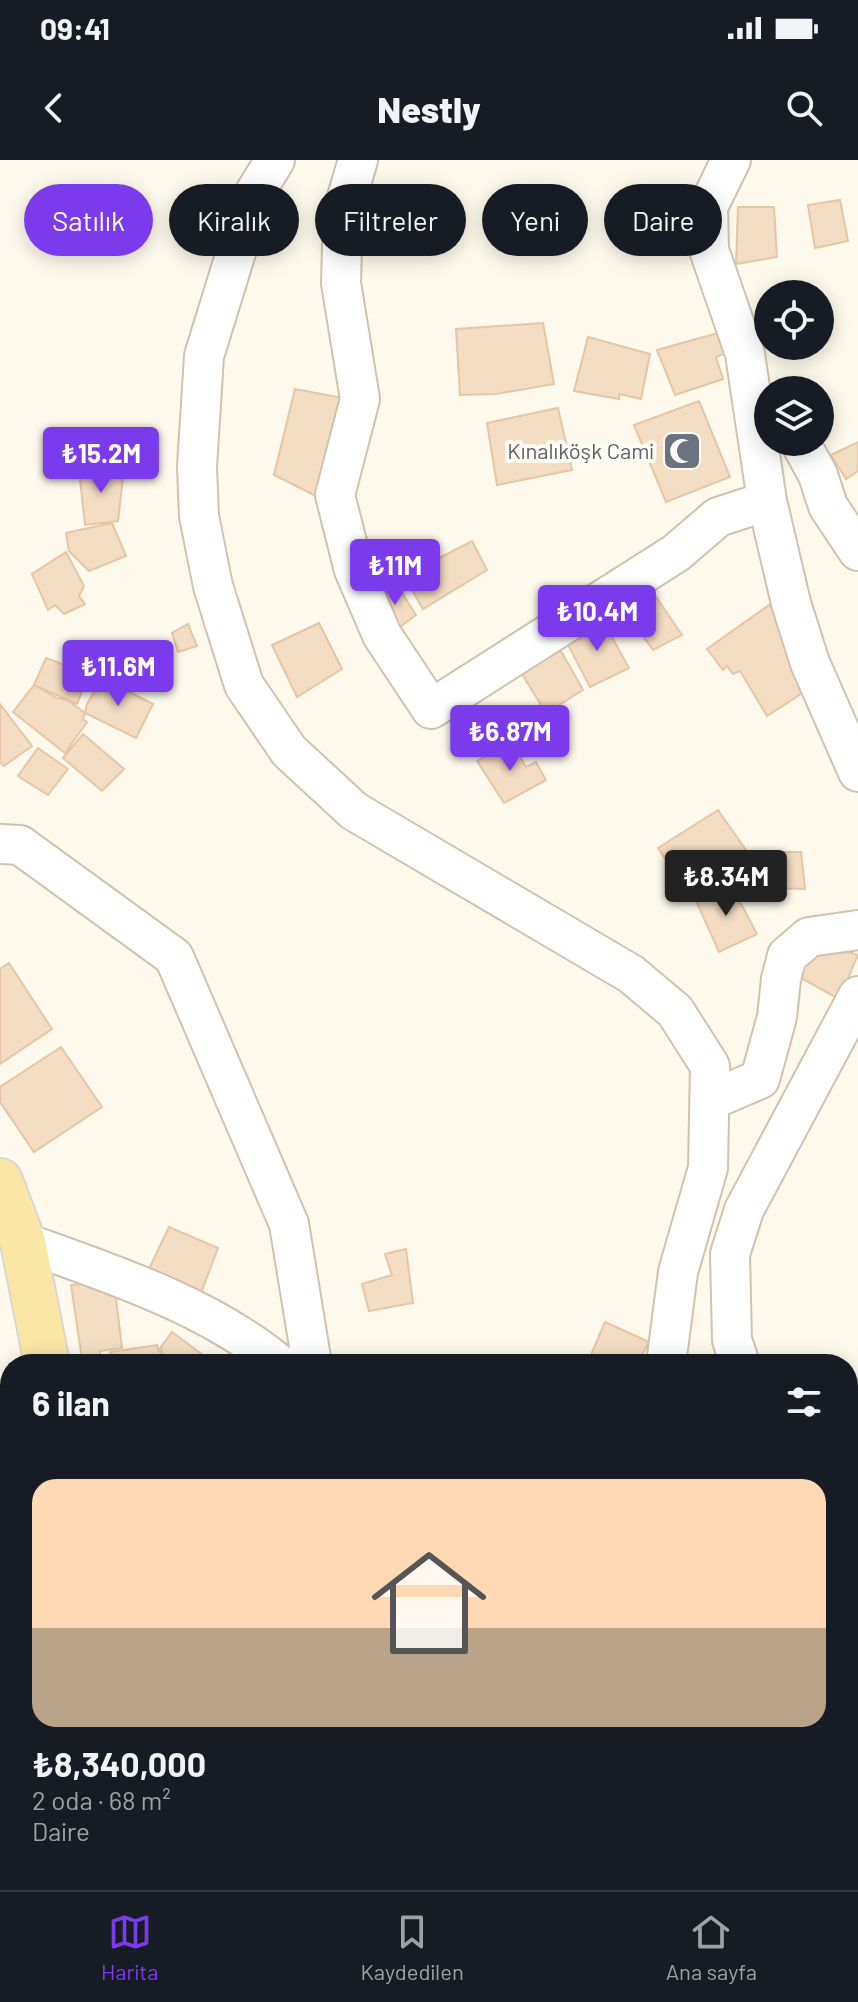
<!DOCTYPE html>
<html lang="tr">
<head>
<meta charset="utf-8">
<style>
	:root { --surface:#171b24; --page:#20242c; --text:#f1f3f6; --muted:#9ea1a6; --line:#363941; --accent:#7c3aed }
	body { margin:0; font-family:Barlow,sans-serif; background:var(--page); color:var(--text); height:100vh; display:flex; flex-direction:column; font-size:30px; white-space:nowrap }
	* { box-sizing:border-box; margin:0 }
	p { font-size:26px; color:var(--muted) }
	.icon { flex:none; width:44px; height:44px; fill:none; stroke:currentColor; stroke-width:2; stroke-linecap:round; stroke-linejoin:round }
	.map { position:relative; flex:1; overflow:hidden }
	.side { position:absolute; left:0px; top:1194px; width:858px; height:536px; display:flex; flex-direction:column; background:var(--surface); border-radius:32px 32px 0 0; box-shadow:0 4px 20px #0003 }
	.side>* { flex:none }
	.hud { position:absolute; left:24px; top:24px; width:810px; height:72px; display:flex; gap:16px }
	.buttons { position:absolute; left:754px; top:120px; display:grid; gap:16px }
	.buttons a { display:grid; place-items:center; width:80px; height:80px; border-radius:50%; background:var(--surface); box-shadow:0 4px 20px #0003; font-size:40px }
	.price { position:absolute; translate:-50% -68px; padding:0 18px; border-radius:8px; background:var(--accent); color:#fff; font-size:26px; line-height:52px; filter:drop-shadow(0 2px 4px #0008) }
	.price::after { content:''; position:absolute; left:50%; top:48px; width:24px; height:18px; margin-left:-12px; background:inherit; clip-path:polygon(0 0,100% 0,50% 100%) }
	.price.current { background:#222; color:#fff }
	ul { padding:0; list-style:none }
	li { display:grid; align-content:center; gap:16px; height:424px; padding:0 32px }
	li+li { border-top:2px solid var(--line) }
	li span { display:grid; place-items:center; height:248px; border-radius:24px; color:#555 }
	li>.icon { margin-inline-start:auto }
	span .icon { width:144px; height:144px; fill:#fffc; stroke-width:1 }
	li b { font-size:34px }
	h2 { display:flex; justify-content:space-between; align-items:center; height:96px; padding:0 32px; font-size:34px }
	.chip { padding:0 28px; border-radius:36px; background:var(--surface); box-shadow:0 4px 20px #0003; font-size:28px; line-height:72px }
	.chip.current { background:var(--accent); color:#fff }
	.status { display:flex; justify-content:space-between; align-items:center; height:56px; padding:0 40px; background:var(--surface); direction:ltr }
	.status svg { height:22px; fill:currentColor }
	header { display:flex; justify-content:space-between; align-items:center; height:104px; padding:0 32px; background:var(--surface); font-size:36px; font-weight:800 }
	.dock { display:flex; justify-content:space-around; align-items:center; height:112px; border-top:2px solid var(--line); background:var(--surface); font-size:22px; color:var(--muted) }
	.dock a { display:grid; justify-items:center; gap:4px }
	.dock .current { color:var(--accent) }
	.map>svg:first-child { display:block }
	.building { fill:#f3ddc3; stroke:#e6c6a3; stroke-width:2 }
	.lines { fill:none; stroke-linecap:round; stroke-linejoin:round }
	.minor-casing { stroke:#d1c2b0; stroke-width:42 }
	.major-casing { stroke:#dcd6d1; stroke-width:48 }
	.minor { stroke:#fff; stroke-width:38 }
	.major { stroke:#fbe7a5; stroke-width:44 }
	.labels { text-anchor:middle; stroke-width:8; stroke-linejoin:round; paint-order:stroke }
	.worship-label { font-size:22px; fill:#5b616d; stroke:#fffcf3; text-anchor:end }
</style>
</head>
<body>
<div class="status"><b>09:41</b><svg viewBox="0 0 49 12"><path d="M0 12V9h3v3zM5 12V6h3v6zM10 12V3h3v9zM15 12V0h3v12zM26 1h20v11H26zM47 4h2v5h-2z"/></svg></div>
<header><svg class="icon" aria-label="back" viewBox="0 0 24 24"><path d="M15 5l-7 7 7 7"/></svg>Nestly<svg class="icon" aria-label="search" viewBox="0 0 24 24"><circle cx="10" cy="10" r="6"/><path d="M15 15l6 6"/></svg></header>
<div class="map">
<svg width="858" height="1730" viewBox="0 0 858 1730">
	<rect width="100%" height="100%" fill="#fdf9ec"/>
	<path class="building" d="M840,40L848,81L815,88L808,45Z
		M738,47H774L777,97L736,104Z
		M543,163L554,224L496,234L460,235L456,169Z
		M718,173L726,193L716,197L723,219L675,235L657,190Z
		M588,177L650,194L641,239L619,234V239L574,231Z
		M295,229L343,238L316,336L274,315Z
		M699,241L730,317L666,342L634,265Z
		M558,248L572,310L497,325L487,263Z
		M858,282V311L846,319L831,295Z
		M124,309L118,361L85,365L79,310Z
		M112,363L126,396L89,411L69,391L66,373Z
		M472,381L487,410L423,449L404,416Z
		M66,392L84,426L79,436L85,444L64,454L55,445L48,450L32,414Z
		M396,423L416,455L392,473L374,436Z
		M654,434L682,475L653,490L625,451Z
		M769,445L780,460L776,463L786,480L783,483L810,528L767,556L740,511L733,514L727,506L723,510L707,489Z
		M602,459L629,508L590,527L565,479Z
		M319,463L342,509L297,537L272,485Z
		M188,464L197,486L178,492L172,473Z
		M561,491L583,530L546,553L520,511Z
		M46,498L89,514L77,544L34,525Z
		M102,518L153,544L136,578L85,553L87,544Z
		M34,525L57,538L67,540L85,553L83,559L87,562L65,593L13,552Z
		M0,544L32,586L4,606L0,602Z
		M83,574L124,609L102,631L63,598Z
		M512,582L526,607L536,602L546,620L504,643L477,601Z
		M38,588L68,609L48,635L18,616Z
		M718,650L755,703L692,739L658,688Z
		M767,692H801L805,729L769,728Z
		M730,723L757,774L719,792L697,743Z
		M828,785L858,795L839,839L792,813Z
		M9,803L52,869L0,904V809Z
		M61,887L102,947L34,992L0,942V927Z
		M169,1067L218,1088L201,1133L148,1111Z
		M406,1089L413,1143L369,1151L362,1124L392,1115L385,1094Z
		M114,1122L122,1188L100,1191V1197L82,1199L71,1125Z
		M605,1162L649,1182L637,1204H587Z
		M172,1172L204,1196L197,1204H179L162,1193L161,1187Z
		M157,1185L165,1204H97V1199L111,1196L110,1192Z
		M10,1249V1336L0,1338V1251Z
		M858,1391V1434L848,1435V1392Z
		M850,1459L858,1468V1494L848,1503V1461Z
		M54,1720H203L206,1727L198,1730H59Z
		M639,1720H679L673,1730H651Z"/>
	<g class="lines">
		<g class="minor-casing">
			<path id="minor" d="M275,0L254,34L204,196L197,307L199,356L213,426L244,525L289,591L354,651L631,814L675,851L710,906L708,1008L678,1112L666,1204
				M358,0L343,51L341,123L360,239L335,335L354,410L382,475L431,549L676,393L718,357L767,341
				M731,0L708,47L709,90L745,194L767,341L791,443L810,503L858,612
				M800,282L818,315L828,346L858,391
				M0,684L20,685L174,797L289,1064L312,1204
				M711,940L760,919L777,857L781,819L787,796L809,777L858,770
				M23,1082C109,1113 208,1145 279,1204
				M740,1204L732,1180L730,1094L744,1050L858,836
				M848,1360L858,1367
				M0,1381L10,1377
				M433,1720L434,1730
				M701,1730L703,1720
				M747,1730L749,1720"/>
		</g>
		<g class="major-casing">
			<path id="major" d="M0,1021L23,1082L47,1204
				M248,1720L252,1730"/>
		</g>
		<use href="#minor" class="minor"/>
		<use href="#major" class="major"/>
	</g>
	<defs>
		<g id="mosque-square" transform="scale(2)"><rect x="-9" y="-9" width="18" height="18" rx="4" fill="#6b7280" stroke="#fffcf3"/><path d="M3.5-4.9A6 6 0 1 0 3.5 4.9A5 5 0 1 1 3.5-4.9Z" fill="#fff"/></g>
	</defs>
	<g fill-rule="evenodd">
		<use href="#mosque-square" x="682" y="291"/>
	</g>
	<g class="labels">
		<g class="worship-label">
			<text x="654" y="299">Kınalıköşk Cami</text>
		</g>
	</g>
</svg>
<div class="buttons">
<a><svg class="icon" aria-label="locate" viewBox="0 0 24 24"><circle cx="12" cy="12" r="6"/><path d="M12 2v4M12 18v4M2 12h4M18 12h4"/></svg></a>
<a><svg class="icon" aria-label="layers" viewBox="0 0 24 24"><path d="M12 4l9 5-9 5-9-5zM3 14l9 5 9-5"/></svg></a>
</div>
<b class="price" style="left:101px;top:335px">₺15.2M</b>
<b class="price" style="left:395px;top:447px">₺11M</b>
<b class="price" style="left:597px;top:493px">₺10.4M</b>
<b class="price" style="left:118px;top:548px">₺11.6M</b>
<b class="price" style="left:510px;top:613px">₺6.87M</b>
<b class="price current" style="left:726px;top:758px">₺8.34M</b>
<div class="hud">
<a class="chip current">Satılık</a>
<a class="chip">Kiralık</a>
<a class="chip">Filtreler</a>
<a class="chip">Yeni</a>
<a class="chip">Daire</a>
</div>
<section class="side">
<h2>6 ilan<svg class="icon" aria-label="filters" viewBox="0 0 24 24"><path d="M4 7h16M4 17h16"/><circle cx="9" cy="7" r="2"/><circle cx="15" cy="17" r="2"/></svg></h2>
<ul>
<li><span style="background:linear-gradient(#ffd9b3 60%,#b9a48a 0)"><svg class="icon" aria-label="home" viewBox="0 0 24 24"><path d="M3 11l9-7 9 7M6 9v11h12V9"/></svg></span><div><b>₺8,340,000</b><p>2 oda · 68 m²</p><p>Daire</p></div></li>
</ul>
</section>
</div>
<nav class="dock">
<a class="current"><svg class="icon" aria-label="map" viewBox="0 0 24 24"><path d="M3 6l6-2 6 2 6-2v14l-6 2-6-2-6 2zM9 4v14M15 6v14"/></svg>Harita</a>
<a><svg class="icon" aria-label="saved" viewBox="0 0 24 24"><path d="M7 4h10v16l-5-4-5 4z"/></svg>Kaydedilen</a>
<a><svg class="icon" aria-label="home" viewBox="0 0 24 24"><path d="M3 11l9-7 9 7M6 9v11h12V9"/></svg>Ana sayfa</a>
</nav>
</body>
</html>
